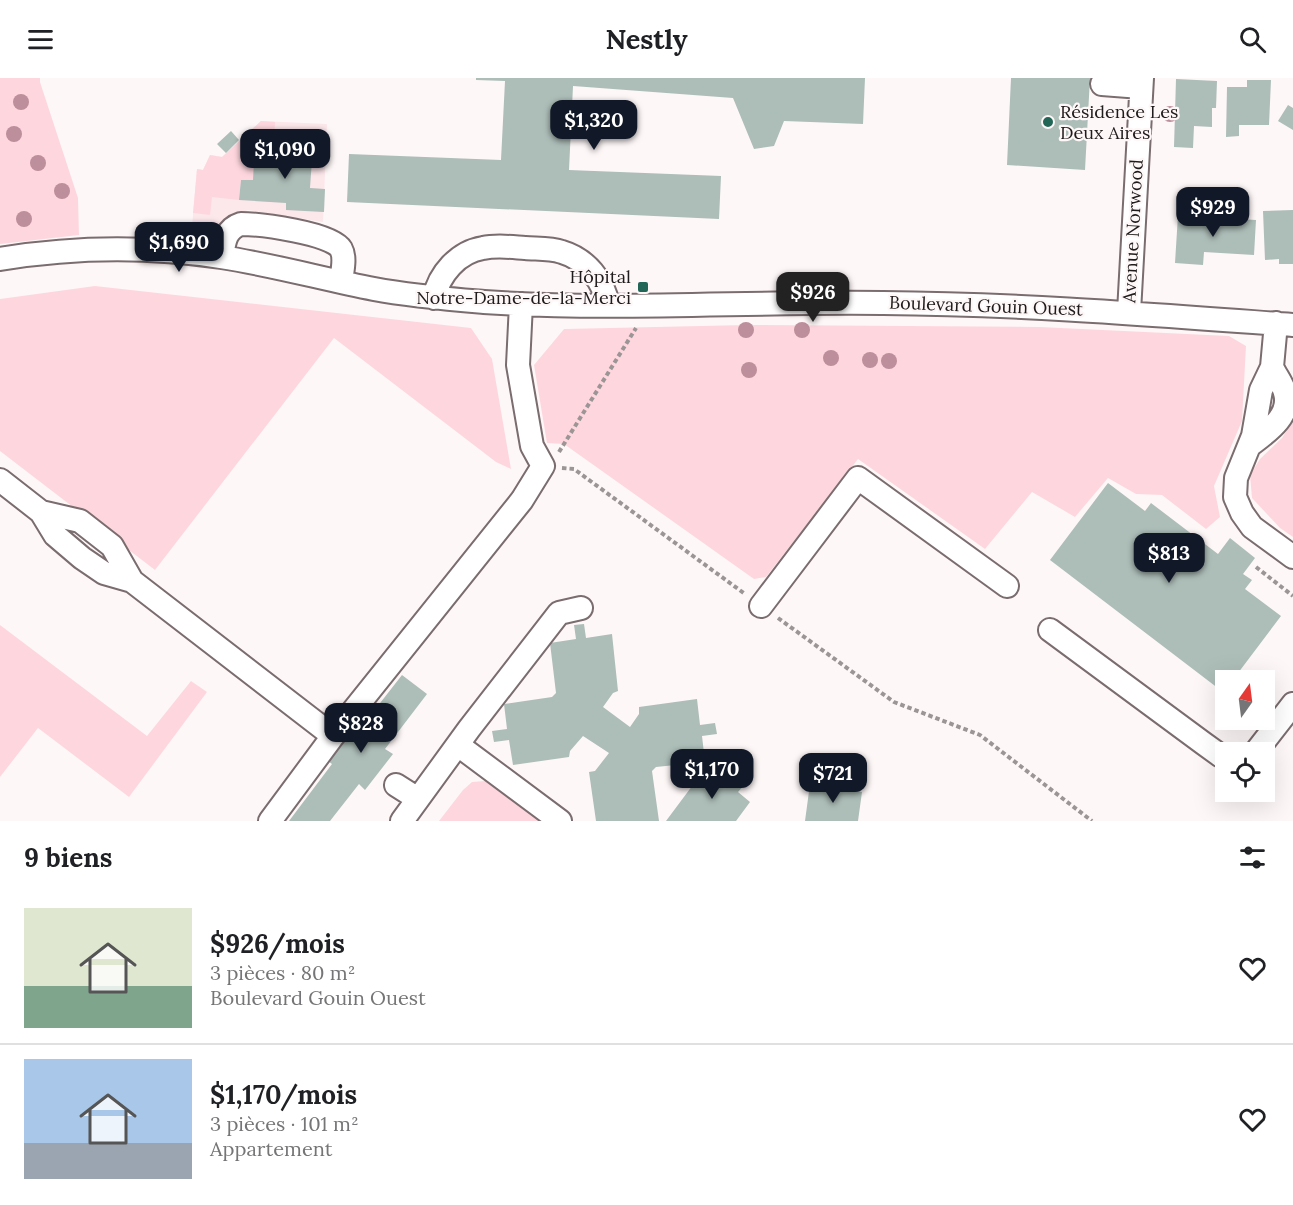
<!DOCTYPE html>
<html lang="fr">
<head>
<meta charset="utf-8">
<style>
	:root { --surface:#fff; --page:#f6f6f6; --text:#202124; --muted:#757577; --line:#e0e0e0; --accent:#111827 }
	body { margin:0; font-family:Lora,serif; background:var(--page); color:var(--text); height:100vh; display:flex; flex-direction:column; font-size:22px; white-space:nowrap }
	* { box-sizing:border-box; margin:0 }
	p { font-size:20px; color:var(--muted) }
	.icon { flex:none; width:33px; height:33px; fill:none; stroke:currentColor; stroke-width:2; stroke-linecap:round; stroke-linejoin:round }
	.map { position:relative; height:743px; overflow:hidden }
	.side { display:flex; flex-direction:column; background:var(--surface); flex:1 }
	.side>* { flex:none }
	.needle { width:39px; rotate:14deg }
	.fabs { position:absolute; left:1215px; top:592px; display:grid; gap:12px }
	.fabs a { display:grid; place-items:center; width:60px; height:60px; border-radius:0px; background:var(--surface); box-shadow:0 6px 24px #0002; font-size:30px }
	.price { position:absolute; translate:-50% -51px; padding:0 14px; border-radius:12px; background:var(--accent); color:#fff; font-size:20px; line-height:39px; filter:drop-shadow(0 2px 3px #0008) }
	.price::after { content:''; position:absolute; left:50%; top:36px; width:18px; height:14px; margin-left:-9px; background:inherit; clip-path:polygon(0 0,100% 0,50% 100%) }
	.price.selected { background:#222; color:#fff }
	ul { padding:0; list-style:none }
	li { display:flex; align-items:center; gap:18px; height:150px; padding:0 24px }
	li+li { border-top:2px solid var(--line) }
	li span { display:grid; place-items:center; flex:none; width:168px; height:120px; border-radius:0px; color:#555 }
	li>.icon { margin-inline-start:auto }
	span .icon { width:72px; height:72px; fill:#fffc; stroke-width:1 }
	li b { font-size:26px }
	h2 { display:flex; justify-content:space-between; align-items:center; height:72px; padding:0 24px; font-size:26px }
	header { display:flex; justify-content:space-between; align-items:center; height:78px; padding:0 24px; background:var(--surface); font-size:27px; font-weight:800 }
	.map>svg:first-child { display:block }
	.built { fill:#fce7eb }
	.green { fill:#fed7de }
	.building { fill:#adbdb8 }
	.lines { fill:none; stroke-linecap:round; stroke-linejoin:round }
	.minor-casing { stroke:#7a6c6f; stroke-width:26 }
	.path { stroke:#9b9596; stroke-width:4; stroke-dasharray:4.5 3; stroke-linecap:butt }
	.minor { stroke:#fff; stroke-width:22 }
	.tree { fill:#bd8e9c }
	.poi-dot { fill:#226657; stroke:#fef7f8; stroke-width:2 }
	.labels { text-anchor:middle; stroke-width:4.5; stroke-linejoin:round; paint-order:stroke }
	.poi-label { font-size:18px; fill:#1f1a1b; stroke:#fef7f8; text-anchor:start }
	.street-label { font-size:18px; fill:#1f1a1b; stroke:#fef7f8 }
</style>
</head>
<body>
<header><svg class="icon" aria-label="menu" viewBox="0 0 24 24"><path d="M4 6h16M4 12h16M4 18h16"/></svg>Nestly<svg class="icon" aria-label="search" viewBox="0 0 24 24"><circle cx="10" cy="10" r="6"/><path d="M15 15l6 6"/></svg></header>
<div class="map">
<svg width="1293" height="743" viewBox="0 0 1293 743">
	<rect width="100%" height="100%" fill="#fef7f8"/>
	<path class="built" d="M261,43L327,46L323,144L248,132L228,141L205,162L191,160L197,91L203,92L210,77L222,79Z"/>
	<path class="green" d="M0,0H40V4L78,120L79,157L0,166Z
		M261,43L275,44L273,81L254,80L253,102H241L239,122L212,119L210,137L193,135L197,91L203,92L210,77L222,79Z
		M95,208L471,250L492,281L511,391L496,384L334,260L155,492L0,373V221Z
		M746,247L1040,249L1229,258L1246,268L1242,343L1214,408L1220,439L1206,451L1162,417L1136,416L1108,400L1075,439L1032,414L985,471L858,381L766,499L754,501L564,366L547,365L534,287L564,251Z
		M1293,343V459L1280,450L1252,420L1250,397L1260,381L1282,360Z
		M0,547L147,658L191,603L207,614L129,719L38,650L0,699Z
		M485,703L492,707L540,743H439L463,712L472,704Z"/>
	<path class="building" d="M476,0H865L863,46L784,43L774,68L754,71L733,20L573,8L569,92L721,98L719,141L347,124L349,76L501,82L505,3L476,2Z
		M1011,0H1090L1085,92L1007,87Z
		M1176,1L1217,3L1216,30H1212V49L1194,48L1193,70L1174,69Z
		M1247,2H1271L1269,47H1239V58L1226,59L1227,9H1247Z
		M1288,27L1293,30V52L1278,43Z
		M231,53L239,62L226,75L217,66Z
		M274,65L313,67L310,110L325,111L324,134L286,132V125L239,122L241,102H253L254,80L273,81Z
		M1293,132V186H1279V181L1265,182L1263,133Z
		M1178,137L1256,142L1254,177L1204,174L1203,187L1175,185Z
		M1108,405L1145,433L1151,425L1218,476L1230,460L1255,480L1243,496L1252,502L1245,511L1281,538L1232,603H1226V611L1223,614L1050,482Z
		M584,546L586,560L612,556L618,613L613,615L603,629L630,649L639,636V629L697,621L700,647L715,645L717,656L702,658L705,684L656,689L652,693L659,743H596L589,694L595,693L609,675L583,658L570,673L569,679L513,687L509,662L494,664L492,653L507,651L504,626L552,619L556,615L550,565L576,561L574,547Z
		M402,597L427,616L385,671L393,676L365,712L359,706L330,743H289L332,686L328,683L355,648L359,652Z
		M707,688L720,698L725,693L744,707L738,714L750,724L736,743H666Z
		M810,706L862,714L858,743H805Z"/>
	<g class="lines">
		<g class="minor-casing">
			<path id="minor" d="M1102,6L1141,9
				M222,179C224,165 225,151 241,146C259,146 332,155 341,171C346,180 342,194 341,204
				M0,181C73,169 147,168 221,179C273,187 323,201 374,211C411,218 448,221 484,224C617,233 750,223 883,225C1020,226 1156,237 1293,247
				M434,220C439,196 458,174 483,170C497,167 511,169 525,170C537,171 550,170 562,174C586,181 604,203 608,227
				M1129,234L1142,0
				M1276,245L1272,289L1261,312L1253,358L1236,400L1235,419L1242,435L1252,449L1293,479
				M1249,368C1264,356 1292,339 1285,315C1283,306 1276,298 1272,289
				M0,402L41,434L55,457L82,480L104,495L132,503L333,658
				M41,434L80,443L112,468L132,503
				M761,528L858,400L1007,508
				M1050,552L1203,665L1221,678H1226
				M458,667L560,743
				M1255,675L1293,626
				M396,707L418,721
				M270,743L333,658L522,422L543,388L532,368L518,287L521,226
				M402,743L469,651L559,535L581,530"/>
		</g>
		<path class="path" d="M559,374L636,250
			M562,390L574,391L745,516
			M1256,489L1293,518
			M778,540L894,624L980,657L1092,743"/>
		<use href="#minor" class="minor"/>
	</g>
	<g class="tree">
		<circle cx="21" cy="24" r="8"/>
		<circle cx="1170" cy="36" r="8"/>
		<circle cx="14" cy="56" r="8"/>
		<circle cx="38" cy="85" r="8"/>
		<circle cx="62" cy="113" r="8"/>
		<circle cx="24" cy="141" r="8"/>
		<circle cx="746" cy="252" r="8"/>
		<circle cx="802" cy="252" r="8"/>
		<circle cx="831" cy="280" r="8"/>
		<circle cx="870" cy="282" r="8"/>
		<circle cx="889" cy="283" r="8"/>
		<circle cx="749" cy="292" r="8"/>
	</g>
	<g class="poi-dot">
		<circle cx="1048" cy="44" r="6"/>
		<rect x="637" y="203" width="12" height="12" rx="3"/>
	</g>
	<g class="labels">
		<g class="poi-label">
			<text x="1060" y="40">Résidence Les<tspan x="1060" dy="21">Deux Aires</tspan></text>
			<text x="631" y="205" text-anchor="end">Hôpital<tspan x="631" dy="21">Notre-Dame-de-la-Merci</tspan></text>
		</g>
		<g class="street-label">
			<text transform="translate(1133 153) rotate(-87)" y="6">Avenue Norwood</text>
			<text transform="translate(986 228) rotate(2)" y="6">Boulevard Gouin Ouest</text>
		</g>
	</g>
</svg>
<div class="fabs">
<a><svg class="needle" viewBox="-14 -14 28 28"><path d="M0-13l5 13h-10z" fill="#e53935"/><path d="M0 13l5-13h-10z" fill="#757577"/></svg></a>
<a><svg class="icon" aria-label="locate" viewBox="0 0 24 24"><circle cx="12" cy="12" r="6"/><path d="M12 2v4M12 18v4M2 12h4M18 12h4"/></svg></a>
</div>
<b class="price" style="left:594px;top:73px">$1,320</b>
<b class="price" style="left:285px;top:102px">$1,090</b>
<b class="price" style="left:1213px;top:160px">$929</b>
<b class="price" style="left:179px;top:195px">$1,690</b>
<b class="price selected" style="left:813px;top:245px">$926</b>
<b class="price" style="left:1169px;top:506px">$813</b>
<b class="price" style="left:361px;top:676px">$828</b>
<b class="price" style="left:712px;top:722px">$1,170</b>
<b class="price" style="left:833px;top:726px">$721</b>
</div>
<section class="side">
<h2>9 biens<svg class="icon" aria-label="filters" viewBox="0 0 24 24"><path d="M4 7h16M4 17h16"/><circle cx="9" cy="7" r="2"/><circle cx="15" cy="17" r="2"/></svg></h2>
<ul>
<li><span style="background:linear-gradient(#dfe7d0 65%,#7fa58c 0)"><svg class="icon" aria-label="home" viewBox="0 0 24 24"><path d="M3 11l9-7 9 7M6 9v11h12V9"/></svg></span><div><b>$926/mois</b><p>3 pièces · 80 m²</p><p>Boulevard Gouin Ouest</p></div><svg class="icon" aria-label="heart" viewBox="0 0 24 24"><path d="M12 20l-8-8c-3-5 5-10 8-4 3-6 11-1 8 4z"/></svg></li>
<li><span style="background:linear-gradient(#a9c7e8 70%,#9aa5b1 0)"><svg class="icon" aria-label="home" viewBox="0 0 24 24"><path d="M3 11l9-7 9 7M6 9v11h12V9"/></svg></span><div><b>$1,170/mois</b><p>3 pièces · 101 m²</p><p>Appartement</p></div><svg class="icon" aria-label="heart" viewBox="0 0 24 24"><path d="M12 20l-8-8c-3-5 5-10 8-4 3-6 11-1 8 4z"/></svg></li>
</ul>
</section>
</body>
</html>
